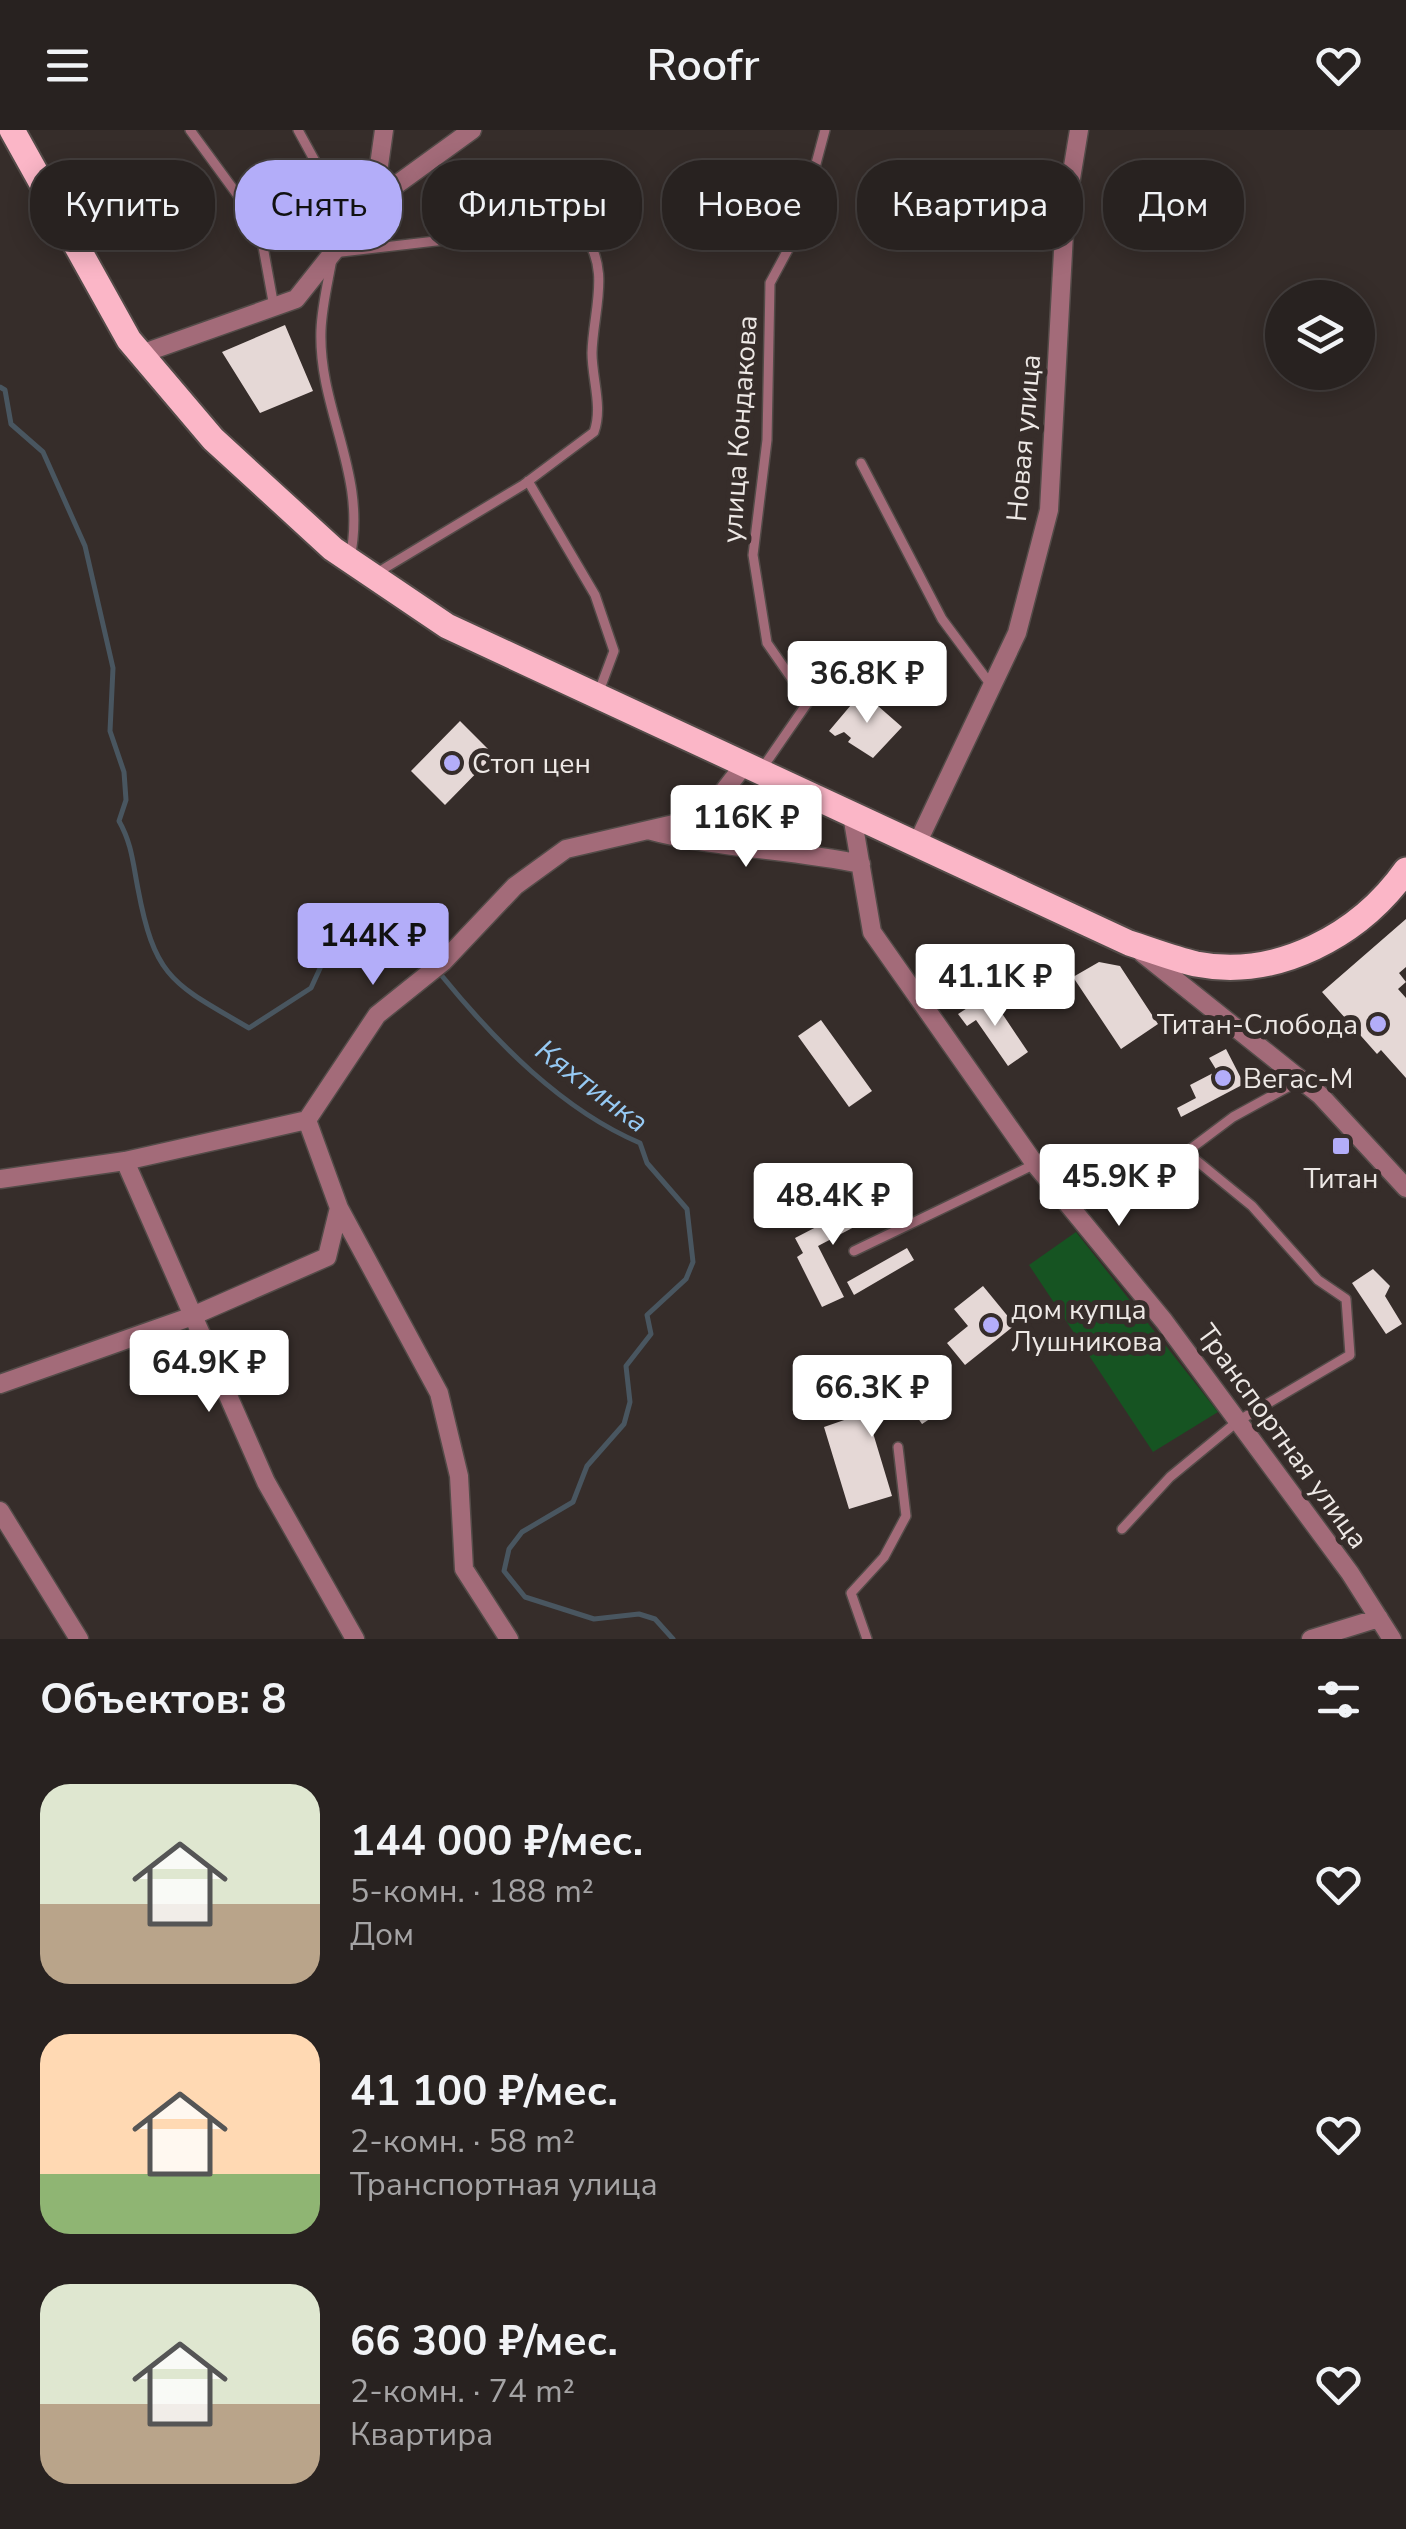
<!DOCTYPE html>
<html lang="ru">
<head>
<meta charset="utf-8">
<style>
	:root { --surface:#282220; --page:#342f2d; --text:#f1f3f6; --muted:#a5a4a5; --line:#443f3e; --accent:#b3adf9 }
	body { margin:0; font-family:"Nunito Sans",sans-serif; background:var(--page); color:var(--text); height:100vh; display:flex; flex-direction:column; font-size:38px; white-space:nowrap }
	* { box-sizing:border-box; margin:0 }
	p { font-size:32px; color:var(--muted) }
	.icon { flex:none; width:55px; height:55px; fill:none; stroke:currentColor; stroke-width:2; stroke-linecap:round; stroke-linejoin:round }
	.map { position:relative; height:1509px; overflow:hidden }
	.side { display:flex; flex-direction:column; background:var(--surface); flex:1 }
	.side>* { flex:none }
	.hud { position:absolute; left:30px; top:30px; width:1348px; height:90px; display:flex; gap:20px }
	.tools { position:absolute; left:1265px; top:150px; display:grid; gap:20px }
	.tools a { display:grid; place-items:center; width:110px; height:110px; border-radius:50%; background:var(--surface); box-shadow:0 5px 25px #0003,0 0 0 2px var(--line); font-size:50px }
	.price { position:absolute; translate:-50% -85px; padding:0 22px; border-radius:10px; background:#fff; color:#222; font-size:32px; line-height:65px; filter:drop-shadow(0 2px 5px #0008) }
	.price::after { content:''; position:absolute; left:50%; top:60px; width:30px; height:22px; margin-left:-15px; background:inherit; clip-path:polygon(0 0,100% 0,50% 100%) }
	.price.on { background:var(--accent); color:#111 }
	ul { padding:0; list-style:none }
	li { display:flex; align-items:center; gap:30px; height:250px; padding:0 40px }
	li span { display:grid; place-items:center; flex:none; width:280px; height:200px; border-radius:30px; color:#555 }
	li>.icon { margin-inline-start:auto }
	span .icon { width:120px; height:120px; fill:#fffc; stroke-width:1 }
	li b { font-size:42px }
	h2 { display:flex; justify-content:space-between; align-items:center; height:120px; padding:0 40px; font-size:42px }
	.tag { padding:0 35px; border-radius:40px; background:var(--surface); box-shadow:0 5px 25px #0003,0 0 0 2px var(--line); font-size:35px; line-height:90px }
	.tag.on { background:var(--accent); color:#111 }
	header { display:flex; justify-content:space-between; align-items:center; height:130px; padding:0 40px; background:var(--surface); font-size:45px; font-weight:600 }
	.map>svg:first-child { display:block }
	.green { fill:#165422 }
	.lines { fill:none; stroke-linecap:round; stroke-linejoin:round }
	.stream { stroke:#495660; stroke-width:5 }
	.building { fill:#e5d8d6 }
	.lane-casing { stroke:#534b48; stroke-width:12 }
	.street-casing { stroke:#534b48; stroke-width:21 }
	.primary-casing { stroke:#534b48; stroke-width:29 }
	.lane { stroke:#a36b79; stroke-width:9 }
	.street { stroke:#a36b79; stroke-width:18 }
	.primary { stroke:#fbb6c7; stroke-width:25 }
	.poi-dot { fill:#b3adf9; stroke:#362d2a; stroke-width:4 }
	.labels { text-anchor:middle; stroke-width:10; stroke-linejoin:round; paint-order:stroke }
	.street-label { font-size:28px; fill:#ede8e5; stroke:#362d2a }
	.poi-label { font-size:28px; fill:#ede8e5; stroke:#362d2a; text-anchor:start }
	.water-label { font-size:30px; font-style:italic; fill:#96c9f3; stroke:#362d2a }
</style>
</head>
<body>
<header><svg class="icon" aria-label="menu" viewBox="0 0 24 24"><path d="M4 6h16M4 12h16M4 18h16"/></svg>Roofr<svg class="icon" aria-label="heart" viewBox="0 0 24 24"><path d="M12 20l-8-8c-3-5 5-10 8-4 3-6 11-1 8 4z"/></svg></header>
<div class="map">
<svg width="1406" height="1509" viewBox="0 0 1406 1509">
	<rect width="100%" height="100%" fill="#362d2a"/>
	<path class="green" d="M1076,1102L1218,1282L1153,1322L1029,1135Z"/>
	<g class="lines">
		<path class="stream" d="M0,257L5,260L11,294L43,322L85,416L113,538L110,601L124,642L126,670L119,691C132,714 133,734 138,759C155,850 174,854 249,898L311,858L322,834L343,818L366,807L412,800L431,813L426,831L431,835
			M442,846C495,911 562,980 640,1013L647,1033L687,1079L693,1132L686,1149L647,1185L651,1204L626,1236L630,1272L624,1294L587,1336L573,1372L522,1402L509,1419L504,1441L525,1467L594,1489L639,1484L655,1489L673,1509"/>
	</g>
	<path class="building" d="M285,195L313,261L260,283L222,222Z
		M862,562L902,597L873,628L848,612L851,608L844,602L835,606L829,601Z
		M460,591L494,625L445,675L411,641Z
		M1406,789V837L1399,843L1406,852L1398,859L1406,868V948L1381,920L1377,924L1322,862Z
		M1099,832L1120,836L1158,894L1121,919L1073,847Z
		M989,864L1028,922L1008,936L976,890L967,896L958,884Z
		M821,890L872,961L849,977L798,906Z
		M1226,919L1244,954L1181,987L1177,978L1196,968L1190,955L1217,941L1209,928Z
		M872,1068L878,1079L887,1074L894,1087L882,1093L877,1085L818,1116L844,1167L822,1177L797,1127L803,1123L795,1108Z
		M907,1118L914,1130L854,1165L847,1152Z
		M1373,1139L1390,1156L1385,1166L1402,1194L1386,1204L1352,1153Z
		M983,1156L1015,1195L965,1235L947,1213L968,1196L954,1179Z
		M917,1243L942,1281L922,1294L907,1272L867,1283L892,1366L849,1379L824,1297L850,1288L844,1271L897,1257Z"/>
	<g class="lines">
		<g class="lane-casing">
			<path id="lane" d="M190,0L250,82L262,111L274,177
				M298,0L352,99
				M861,333L942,489L991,555
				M528,351L595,465L614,521L598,564
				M350,428C368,344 318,280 321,200C322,174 329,148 333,123L539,99L582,101C612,140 593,179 592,223C592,249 603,277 594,302L523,355L375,444
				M761,640L808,572L767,513L753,425L767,310L770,153L798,101L825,0
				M1063,1066H1116L1161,1041L1233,987L1299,951
				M854,1121L1035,1034
				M1122,1399L1170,1347L1238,1291L1350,1225L1346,1169L1318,1150L1252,1076L1186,1022
				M867,1509L851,1463L884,1427L906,1386L898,1317"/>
		</g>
		<g class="street-casing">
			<path id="street" d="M374,71L472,0
				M141,224L296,169L374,71L384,0
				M852,685L872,802L1035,1034L1164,1191L1350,1443L1392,1509
				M648,700C718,719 790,719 861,734
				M916,716L1017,503L1049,380L1065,85L1079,0
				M1142,823L1320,965L1406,1058
				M307,990L339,1078L439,1263L459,1346L464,1439L509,1509
				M125,1031L266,1352L355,1509
				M0,1049L125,1031L307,990L377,885L443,832L515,756L566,719L704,687L744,635
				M0,1254L190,1187L327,1127L339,1078
				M0,1381L79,1509
				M1311,1509L1379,1488"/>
		</g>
		<g class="primary-casing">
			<path id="primary" d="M12,0L129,210L213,309L333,419L447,496L1129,813C1151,820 1174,829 1196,834C1277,850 1360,805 1406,740"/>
		</g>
		<use href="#lane" class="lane"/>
		<use href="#street" class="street"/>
		<use href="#primary" class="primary"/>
	</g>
	<g class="poi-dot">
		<circle cx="452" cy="633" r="10"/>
		<circle cx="1378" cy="894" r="10"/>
		<circle cx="1223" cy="948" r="10"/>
		<rect x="1331" y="1006" width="20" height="20" rx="5"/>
		<circle cx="991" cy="1195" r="10"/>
	</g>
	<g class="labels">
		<g class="street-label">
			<text transform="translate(739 299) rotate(-86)" y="10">улица Кондакова</text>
			<text transform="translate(1023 308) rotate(-85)" y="10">Новая улица</text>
			<text transform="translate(1283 1306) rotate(54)" y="10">Транспортная улица</text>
		</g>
		<g class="poi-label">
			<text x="472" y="643">Стоп цен</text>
			<text x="1358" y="904" text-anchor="end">Титан-Слобода</text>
			<text x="1243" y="958">Вегас-М</text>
			<text x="1341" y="1058" text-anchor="middle">Титан</text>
			<text x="1011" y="1189">дом купца<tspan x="1011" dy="32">Лушникова</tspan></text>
		</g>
		<g class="water-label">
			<text transform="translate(592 956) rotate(37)" y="10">Кяхтинка</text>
		</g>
	</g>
</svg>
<div class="tools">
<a><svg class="icon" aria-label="layers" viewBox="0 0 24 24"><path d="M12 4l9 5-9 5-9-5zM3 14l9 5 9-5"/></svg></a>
</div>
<b class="price" style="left:867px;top:596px">36.8K ₽</b>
<b class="price" style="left:746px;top:740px">116K ₽</b>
<b class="price on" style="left:373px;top:858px">144K ₽</b>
<b class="price" style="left:995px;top:899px">41.1K ₽</b>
<b class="price" style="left:1119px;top:1099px">45.9K ₽</b>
<b class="price" style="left:833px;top:1118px">48.4K ₽</b>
<b class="price" style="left:209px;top:1285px">64.9K ₽</b>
<b class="price" style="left:872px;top:1310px">66.3K ₽</b>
<div class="hud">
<a class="tag">Купить</a>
<a class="tag on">Снять</a>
<a class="tag">Фильтры</a>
<a class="tag">Новое</a>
<a class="tag">Квартира</a>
<a class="tag">Дом</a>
</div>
</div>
<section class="side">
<h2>Объектов: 8<svg class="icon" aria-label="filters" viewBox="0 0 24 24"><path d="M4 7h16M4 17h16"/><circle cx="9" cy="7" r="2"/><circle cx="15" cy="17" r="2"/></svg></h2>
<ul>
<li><span style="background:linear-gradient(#dfe7d0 60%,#b9a48a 0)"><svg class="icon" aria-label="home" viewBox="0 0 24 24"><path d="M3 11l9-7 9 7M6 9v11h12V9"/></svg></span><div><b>144 000 ₽/мес.</b><p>5-комн. · 188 m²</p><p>Дом</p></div><svg class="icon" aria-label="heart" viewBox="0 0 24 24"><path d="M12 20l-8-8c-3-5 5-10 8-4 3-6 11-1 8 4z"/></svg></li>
<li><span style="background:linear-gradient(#ffd9b3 70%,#8fb573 0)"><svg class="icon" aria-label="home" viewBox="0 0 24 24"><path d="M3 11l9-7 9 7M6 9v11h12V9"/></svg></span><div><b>41 100 ₽/мес.</b><p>2-комн. · 58 m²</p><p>Транспортная улица</p></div><svg class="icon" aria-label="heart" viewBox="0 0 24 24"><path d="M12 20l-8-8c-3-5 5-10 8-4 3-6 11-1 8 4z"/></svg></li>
<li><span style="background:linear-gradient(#dfe7d0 60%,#b9a48a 0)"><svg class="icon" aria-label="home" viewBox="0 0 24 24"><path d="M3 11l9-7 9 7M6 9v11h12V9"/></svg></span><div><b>66 300 ₽/мес.</b><p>2-комн. · 74 m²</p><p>Квартира</p></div><svg class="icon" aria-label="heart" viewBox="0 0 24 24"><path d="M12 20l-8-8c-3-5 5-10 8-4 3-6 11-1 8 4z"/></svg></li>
</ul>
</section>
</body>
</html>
